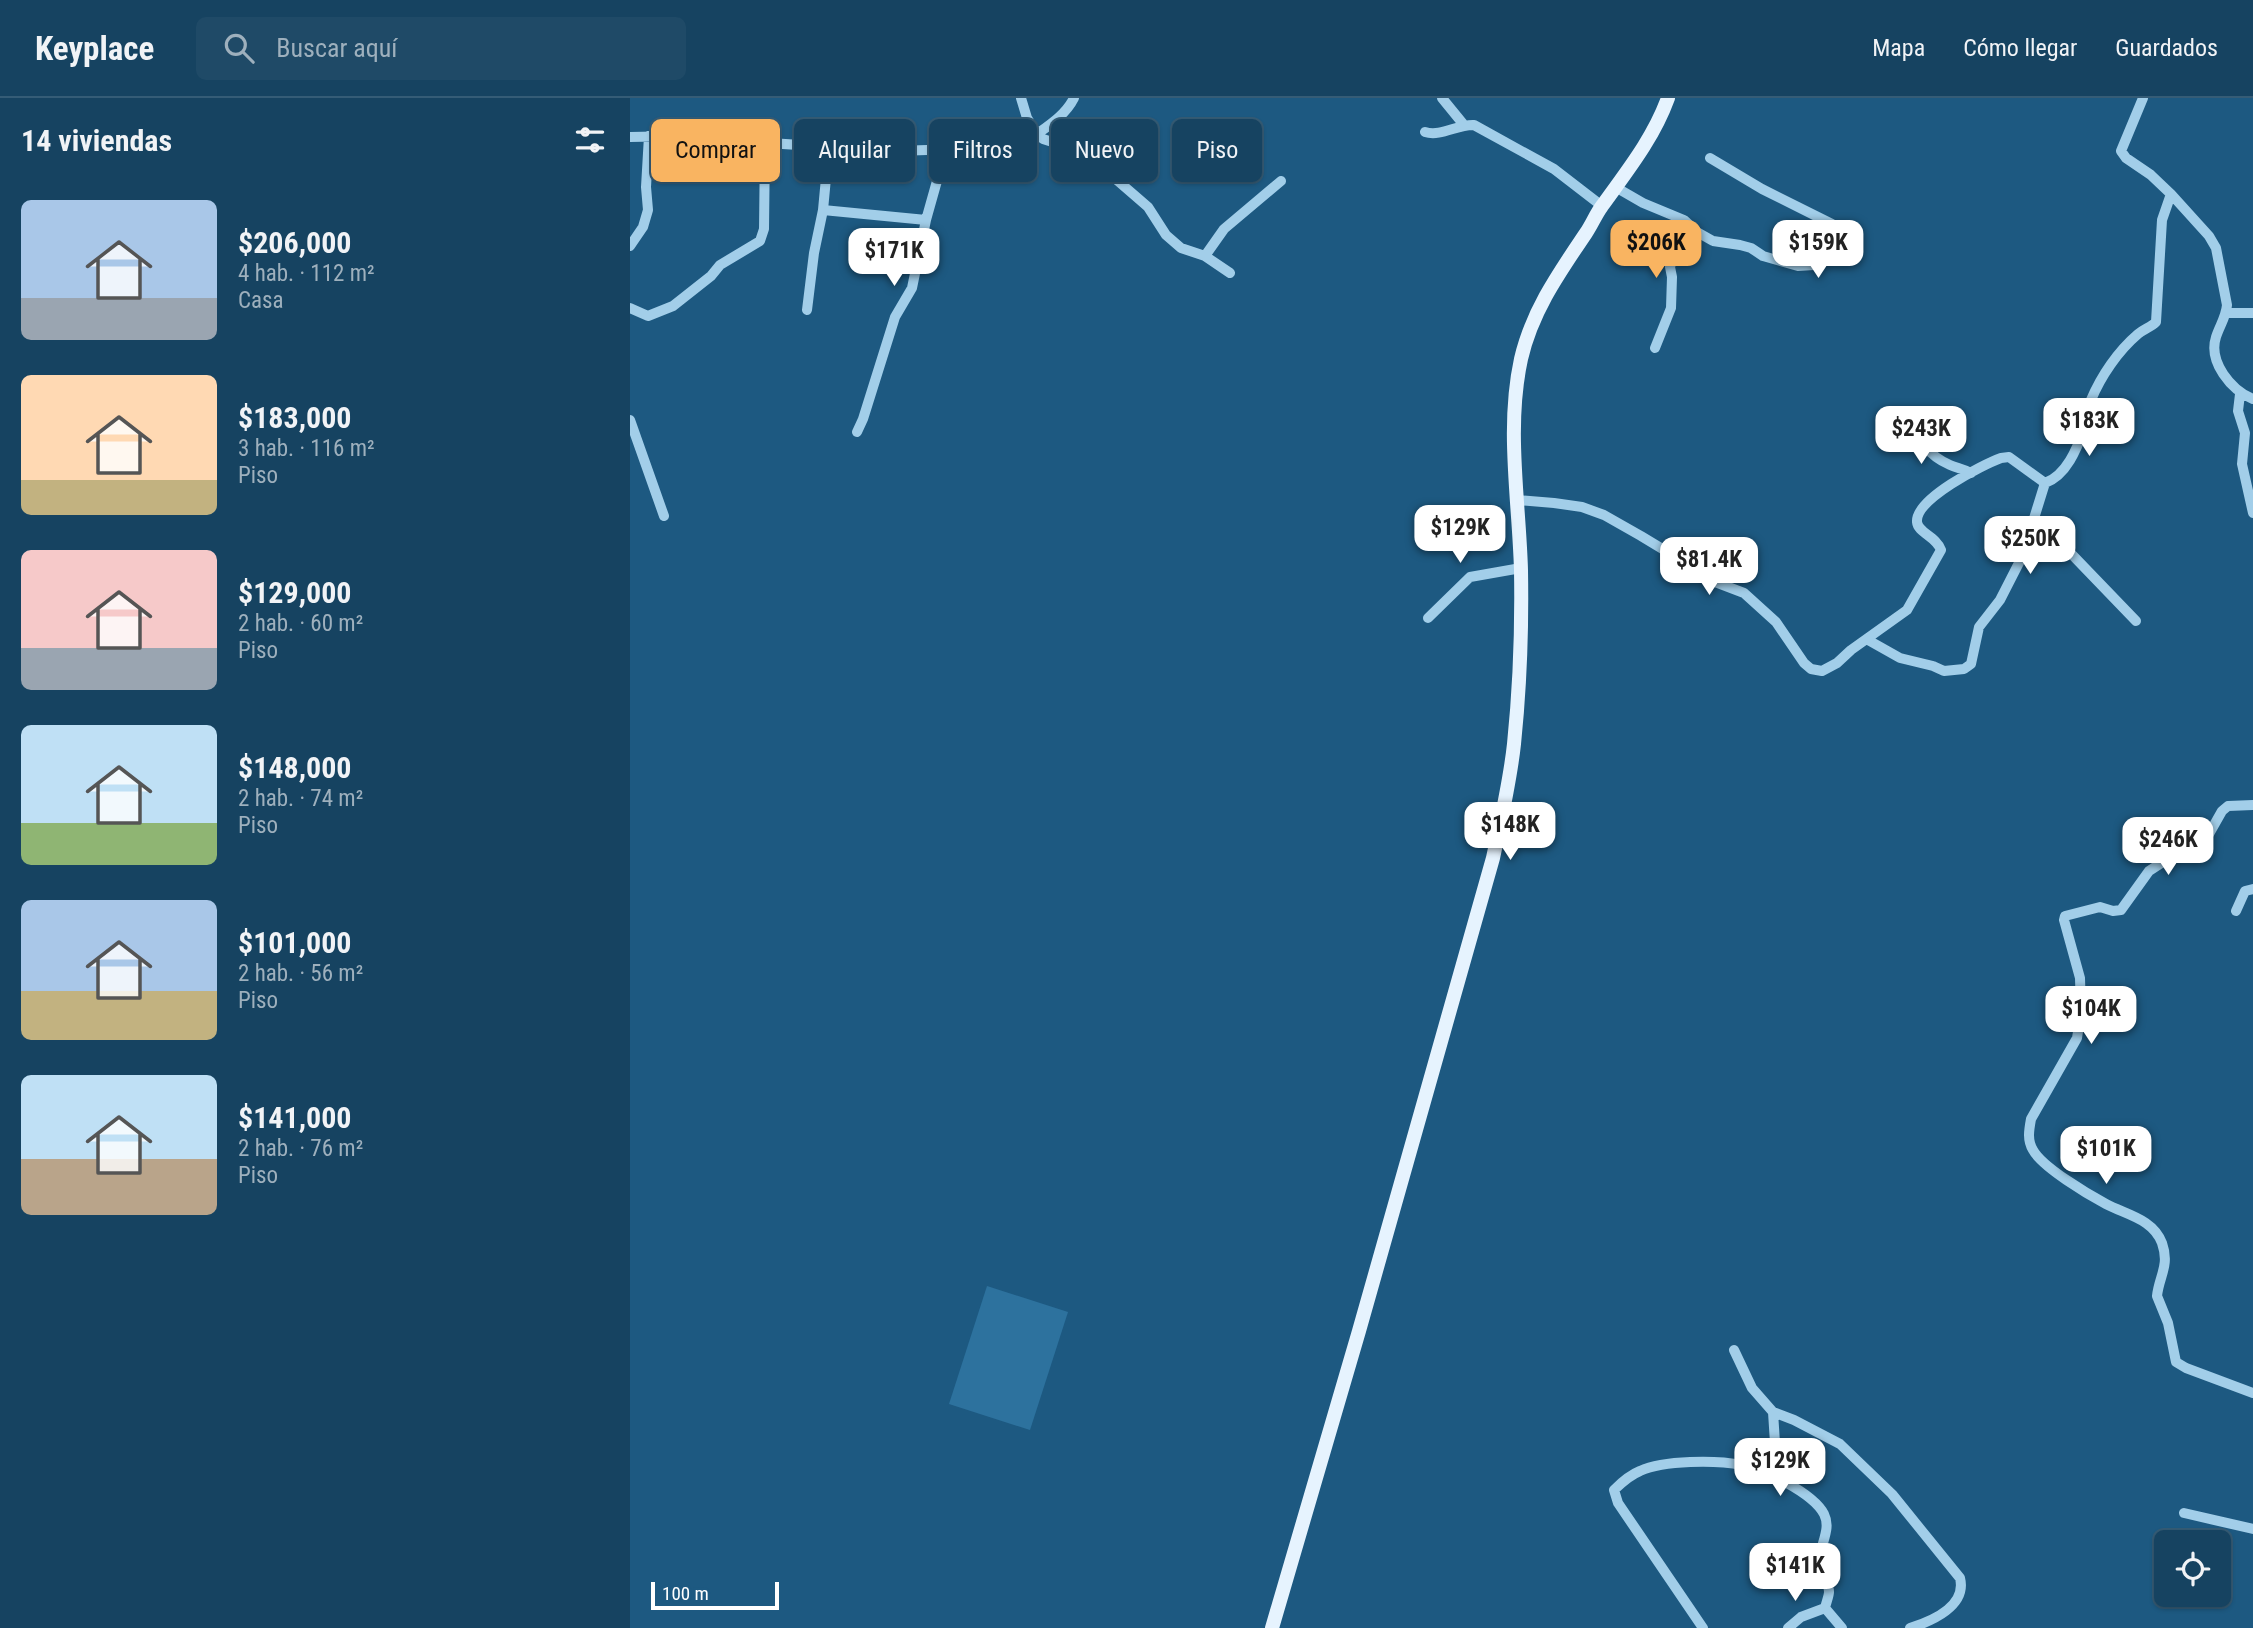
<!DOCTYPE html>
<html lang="es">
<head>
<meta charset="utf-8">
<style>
	:root { --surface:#164361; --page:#1f4a67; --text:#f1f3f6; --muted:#9eb0bd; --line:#355c76; --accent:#f9b461 }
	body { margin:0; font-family:"Roboto Condensed",sans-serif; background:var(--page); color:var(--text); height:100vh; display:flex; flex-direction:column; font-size:26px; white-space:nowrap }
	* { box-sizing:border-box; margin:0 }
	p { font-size:23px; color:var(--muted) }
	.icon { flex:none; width:38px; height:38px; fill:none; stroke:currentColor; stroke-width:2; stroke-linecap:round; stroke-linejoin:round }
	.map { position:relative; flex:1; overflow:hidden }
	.panel { display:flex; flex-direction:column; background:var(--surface); width:630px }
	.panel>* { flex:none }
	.top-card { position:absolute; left:21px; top:21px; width:665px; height:63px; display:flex; gap:14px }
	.tools { position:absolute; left:1524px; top:1432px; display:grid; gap:14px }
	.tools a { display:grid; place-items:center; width:77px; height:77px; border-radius:10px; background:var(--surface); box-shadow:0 2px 5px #0004,0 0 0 2px var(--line); font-size:35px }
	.scale { position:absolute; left:21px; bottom:18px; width:128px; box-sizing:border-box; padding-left:7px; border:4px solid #fff; border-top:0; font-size:19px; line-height:24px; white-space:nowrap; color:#fff; -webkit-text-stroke:5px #1d5981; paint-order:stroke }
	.price { position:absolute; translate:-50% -60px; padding:0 16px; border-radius:14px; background:#fff; color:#222; font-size:23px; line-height:46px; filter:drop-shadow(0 2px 4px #0008) }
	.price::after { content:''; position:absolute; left:50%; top:42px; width:21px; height:16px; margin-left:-10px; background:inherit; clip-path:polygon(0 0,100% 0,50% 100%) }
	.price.on { background:var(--accent); color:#111 }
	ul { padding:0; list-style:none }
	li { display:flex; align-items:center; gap:21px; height:175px; padding:0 21px }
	li span { display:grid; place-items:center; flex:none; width:196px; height:140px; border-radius:10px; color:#555 }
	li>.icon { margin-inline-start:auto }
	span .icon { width:84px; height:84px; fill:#fffc; stroke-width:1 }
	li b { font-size:30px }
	h2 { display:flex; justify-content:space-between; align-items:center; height:84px; padding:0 21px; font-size:30px }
	.pill { padding:0 24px; border-radius:10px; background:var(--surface); box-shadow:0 2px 5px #0004,0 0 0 2px var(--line); font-size:24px; line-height:63px }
	.pill.on { background:var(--accent); color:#111 }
	header { display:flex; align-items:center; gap:42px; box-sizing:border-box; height:98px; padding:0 35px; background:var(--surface); border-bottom:2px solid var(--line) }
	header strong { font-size:33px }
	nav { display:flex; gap:38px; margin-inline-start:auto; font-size:24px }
	.search { width:490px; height:63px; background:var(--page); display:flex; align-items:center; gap:18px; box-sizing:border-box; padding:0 24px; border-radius:10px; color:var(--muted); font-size:26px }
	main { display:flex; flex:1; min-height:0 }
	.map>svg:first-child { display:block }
	.green { fill:#2d729e }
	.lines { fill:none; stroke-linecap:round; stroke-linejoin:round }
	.minor { stroke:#a2cee9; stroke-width:10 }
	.major { stroke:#e6f3fe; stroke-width:14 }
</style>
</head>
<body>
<header>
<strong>Keyplace</strong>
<div class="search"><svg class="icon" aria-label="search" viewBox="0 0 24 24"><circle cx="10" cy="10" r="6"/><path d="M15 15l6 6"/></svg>Buscar aquí</div>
<nav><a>Mapa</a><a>Cómo llegar</a><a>Guardados</a></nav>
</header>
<main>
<section class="panel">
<h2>14 viviendas<svg class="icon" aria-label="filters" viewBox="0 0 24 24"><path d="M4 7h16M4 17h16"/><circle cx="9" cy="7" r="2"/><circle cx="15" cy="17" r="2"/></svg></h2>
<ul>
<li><span style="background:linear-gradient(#a9c7e8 70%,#9aa5b1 0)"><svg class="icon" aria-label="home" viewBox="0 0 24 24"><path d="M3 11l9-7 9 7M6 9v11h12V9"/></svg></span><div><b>$206,000</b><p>4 hab. · 112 m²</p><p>Casa</p></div></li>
<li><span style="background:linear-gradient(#ffd9b3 75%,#c2b280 0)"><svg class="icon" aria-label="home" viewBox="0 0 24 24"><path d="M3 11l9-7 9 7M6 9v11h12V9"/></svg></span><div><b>$183,000</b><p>3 hab. · 116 m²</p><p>Piso</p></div></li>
<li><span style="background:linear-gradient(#f6c9c9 70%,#9aa5b1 0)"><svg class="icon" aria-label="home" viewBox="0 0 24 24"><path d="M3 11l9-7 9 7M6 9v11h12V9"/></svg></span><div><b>$129,000</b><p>2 hab. · 60 m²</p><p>Piso</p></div></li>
<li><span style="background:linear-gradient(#bfe0f5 70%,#8fb573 0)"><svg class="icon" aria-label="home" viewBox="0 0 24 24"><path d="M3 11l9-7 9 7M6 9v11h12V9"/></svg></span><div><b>$148,000</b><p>2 hab. · 74 m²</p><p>Piso</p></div></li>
<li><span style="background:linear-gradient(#a9c7e8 65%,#c2b280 0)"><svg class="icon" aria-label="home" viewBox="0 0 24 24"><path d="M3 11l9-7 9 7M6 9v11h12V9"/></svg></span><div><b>$101,000</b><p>2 hab. · 56 m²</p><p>Piso</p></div></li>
<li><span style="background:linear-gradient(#bfe0f5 60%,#b9a48a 0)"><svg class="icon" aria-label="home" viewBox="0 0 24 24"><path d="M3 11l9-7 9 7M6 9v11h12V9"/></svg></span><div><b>$141,000</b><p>2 hab. · 76 m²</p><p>Piso</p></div></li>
</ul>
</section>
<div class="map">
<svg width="1623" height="1530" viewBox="0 0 1623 1530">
	<rect width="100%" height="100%" fill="#1d5981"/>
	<path class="green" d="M357,1188L438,1214L400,1332L319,1306Z"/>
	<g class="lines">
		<path class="minor" d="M391,0L397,20L407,36L413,41L441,50L451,57L488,83L518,109L536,137L551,150L575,158L600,175
			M812,0L834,27
			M1513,0L1491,53L1496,60L1521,77L1541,96L1579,138L1586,150L1597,207C1596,219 1590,227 1586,239C1578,264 1601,292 1623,301
			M795,34C811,39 828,26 844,27L924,71L972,108
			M407,36C421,26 436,16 444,0
			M0,39L51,38L81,49L92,50L122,44L266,53L359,50C379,47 389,38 397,20
			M987,90L1013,105L1054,122L1067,134L1083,143L1110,147L1121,150L1133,158L1168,168L1184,167L1198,159L1206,130L1202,126L1132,91L1080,60
			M193,112L296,122
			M0,148L13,129L18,112L16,89L19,38
			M575,158L594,131L651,83
			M0,210L18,218L43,208L81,178L90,167L130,143L134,131L135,45
			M177,212L184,155L193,112L199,48
			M1596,215H1623
			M1025,250L1041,210L1042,179L1040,169L1054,122
			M1610,296L1608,313L1615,335L1612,366L1623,415
			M1283,321C1291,344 1297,357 1320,367C1327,370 1334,371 1341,375
			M0,322L34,418
			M227,334L233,321L265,219L282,190L296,122L316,51
			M887,402L924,405L952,409L974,417L1011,438L1054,464L1072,479L1114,495L1146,524L1174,565L1181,571L1192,573L1207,565L1221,552L1277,512L1311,452C1306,438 1288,435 1287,424C1285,401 1352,367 1371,360L1379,359L1415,385
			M1402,428L1410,436L1428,442L1506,523
			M798,520L840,479L891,470
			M1238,542L1270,560L1303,568L1314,573L1334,571L1341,566L1349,529L1370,502L1392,459L1415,385C1437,377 1447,350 1455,329C1458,320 1458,311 1461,302C1471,278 1488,253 1508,236C1514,231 1521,229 1526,224L1532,122L1541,96
			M1623,707L1598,708L1592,713L1579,736L1571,744L1539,760L1519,773L1491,812L1483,813L1470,809L1435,818L1434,822L1450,880L1451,915L1447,940L1401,1021C1399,1032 1397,1042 1403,1052C1412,1069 1459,1097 1476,1106C1497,1117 1523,1121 1532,1145C1540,1168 1529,1178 1527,1198L1538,1225L1546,1264L1556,1270L1623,1295
			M1606,813L1615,793L1623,791
			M1104,1252L1122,1290L1143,1314L1164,1322L1210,1346L1262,1396L1330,1480C1337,1508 1302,1523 1280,1530
			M1139,1377L1145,1345L1143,1314
			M1554,1415L1623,1431
			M1073,1530L988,1405L984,1392C992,1384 1000,1377 1010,1373C1034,1362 1086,1362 1112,1367C1134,1371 1183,1395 1194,1416C1202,1432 1189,1447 1190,1463C1190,1474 1199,1484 1199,1494C1199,1498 1196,1505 1195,1510L1212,1530
			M1158,1530L1171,1519L1195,1510"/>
		<path class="major" d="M642,1530L729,1233L863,760C871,722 880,684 884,646C890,588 892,530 891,472C889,402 876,330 891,261C902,213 929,175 956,135C962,126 966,116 972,108C997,73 1023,41 1038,0"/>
	</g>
</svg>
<div class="tools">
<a><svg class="icon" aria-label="locate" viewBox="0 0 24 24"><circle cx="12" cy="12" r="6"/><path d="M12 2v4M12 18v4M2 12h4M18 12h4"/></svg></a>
</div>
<div class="scale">100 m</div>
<b class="price on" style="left:1026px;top:182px">$206K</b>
<b class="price" style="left:1188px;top:182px">$159K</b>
<b class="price" style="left:264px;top:190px">$171K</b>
<b class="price" style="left:1459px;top:360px">$183K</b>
<b class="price" style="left:1291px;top:368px">$243K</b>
<b class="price" style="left:830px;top:467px">$129K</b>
<b class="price" style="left:1400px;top:478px">$250K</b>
<b class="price" style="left:1079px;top:499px">$81.4K</b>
<b class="price" style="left:880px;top:764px">$148K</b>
<b class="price" style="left:1538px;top:779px">$246K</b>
<b class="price" style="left:1461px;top:948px">$104K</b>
<b class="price" style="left:1476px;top:1088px">$101K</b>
<b class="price" style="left:1150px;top:1400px">$129K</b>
<b class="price" style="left:1165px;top:1505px">$141K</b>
<div class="top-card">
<a class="pill on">Comprar</a>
<a class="pill">Alquilar</a>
<a class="pill">Filtros</a>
<a class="pill">Nuevo</a>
<a class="pill">Piso</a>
</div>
</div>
</main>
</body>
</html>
